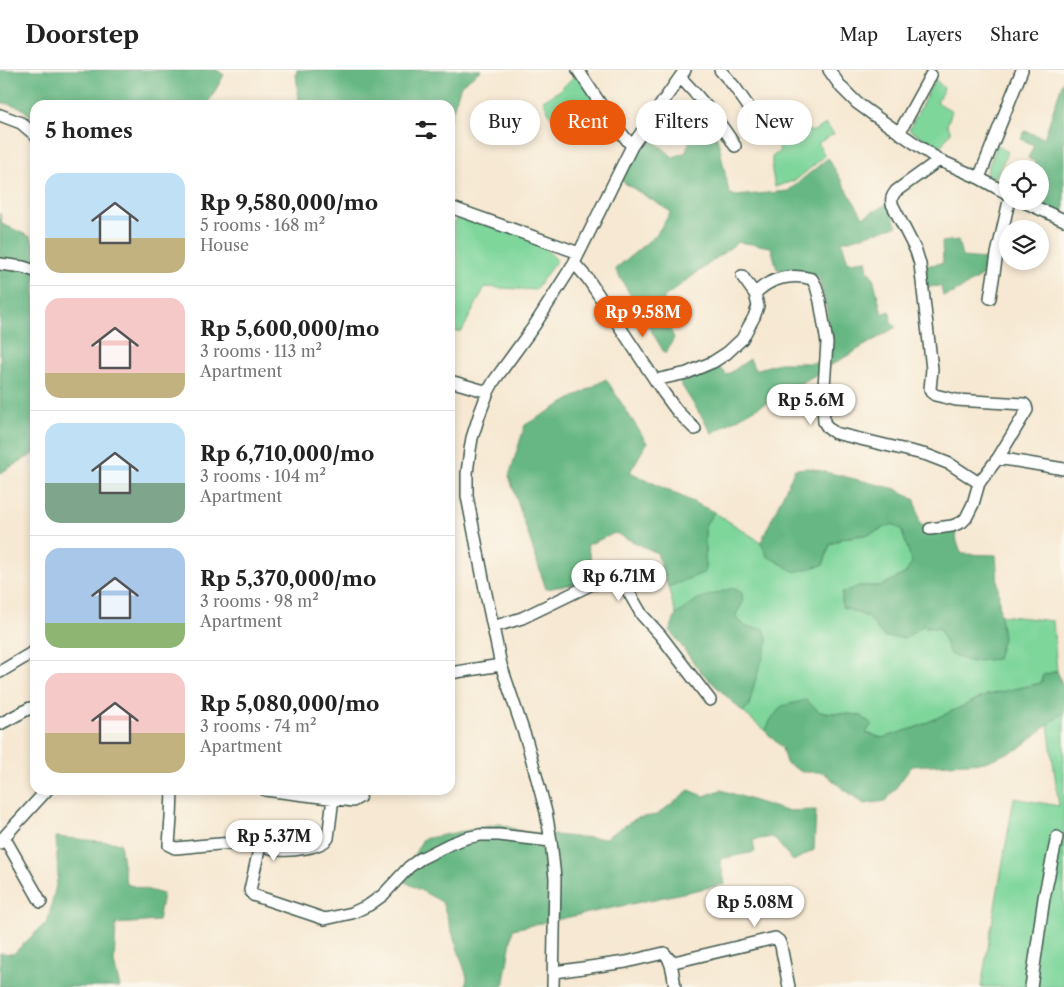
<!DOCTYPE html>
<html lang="en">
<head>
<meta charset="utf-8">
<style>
	:root { --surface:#fff; --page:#f2f2f2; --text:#222; --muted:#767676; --line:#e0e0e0; --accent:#ea580c }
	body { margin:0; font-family:"Libre Caslon Text",serif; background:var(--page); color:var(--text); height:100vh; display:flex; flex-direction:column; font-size:19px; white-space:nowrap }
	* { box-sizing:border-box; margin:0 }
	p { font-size:16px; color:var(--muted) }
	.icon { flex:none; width:28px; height:28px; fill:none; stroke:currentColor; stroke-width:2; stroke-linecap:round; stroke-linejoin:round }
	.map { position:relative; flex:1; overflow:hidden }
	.drawer { position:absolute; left:30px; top:30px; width:425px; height:695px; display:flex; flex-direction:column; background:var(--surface); border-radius:15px; box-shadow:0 2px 8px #0003 }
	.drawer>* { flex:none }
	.top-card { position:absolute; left:470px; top:30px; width:475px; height:45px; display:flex; gap:10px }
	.fabs { position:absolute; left:999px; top:90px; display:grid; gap:10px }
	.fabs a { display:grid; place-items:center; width:50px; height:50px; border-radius:50%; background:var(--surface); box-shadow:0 2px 8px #0003; font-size:25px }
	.price { position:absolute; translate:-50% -42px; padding:0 11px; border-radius:18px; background:#fff; color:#222; font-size:16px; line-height:32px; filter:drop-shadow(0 1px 2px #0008) }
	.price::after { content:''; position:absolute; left:50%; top:30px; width:15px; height:11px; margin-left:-8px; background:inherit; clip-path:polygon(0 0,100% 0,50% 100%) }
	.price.active { background:var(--accent); color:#fff }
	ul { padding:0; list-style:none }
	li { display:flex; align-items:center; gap:15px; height:125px; padding:0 15px }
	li+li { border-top:1px solid var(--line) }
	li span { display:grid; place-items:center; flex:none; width:140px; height:100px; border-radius:15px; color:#555 }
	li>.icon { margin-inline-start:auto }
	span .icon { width:60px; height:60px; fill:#fffc; stroke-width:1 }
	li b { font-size:21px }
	h2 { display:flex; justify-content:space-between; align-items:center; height:60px; padding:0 15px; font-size:21px }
	.tag { padding:0 18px; border-radius:22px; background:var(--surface); box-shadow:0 2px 8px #0003; font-size:18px; line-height:45px }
	.tag.active { background:var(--accent); color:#fff }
	header { display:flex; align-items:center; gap:30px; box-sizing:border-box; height:70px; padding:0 25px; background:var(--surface); border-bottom:1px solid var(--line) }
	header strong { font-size:24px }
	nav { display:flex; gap:28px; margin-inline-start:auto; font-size:18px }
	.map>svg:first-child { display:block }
	.green { fill:#7ed69b; stroke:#4e8a68 }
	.forest { fill:#66b783; stroke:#427a5c }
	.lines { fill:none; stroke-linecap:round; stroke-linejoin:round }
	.minor-casing { stroke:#3f574c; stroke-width:14 }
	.minor { stroke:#fff; stroke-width:11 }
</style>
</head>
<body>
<header>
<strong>Doorstep</strong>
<nav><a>Map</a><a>Layers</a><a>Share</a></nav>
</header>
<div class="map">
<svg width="1064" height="917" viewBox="0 0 1064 917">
	<rect width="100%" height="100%" fill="#fbf7ec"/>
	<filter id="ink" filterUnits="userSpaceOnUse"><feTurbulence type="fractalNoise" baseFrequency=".02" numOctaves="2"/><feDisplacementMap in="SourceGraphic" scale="10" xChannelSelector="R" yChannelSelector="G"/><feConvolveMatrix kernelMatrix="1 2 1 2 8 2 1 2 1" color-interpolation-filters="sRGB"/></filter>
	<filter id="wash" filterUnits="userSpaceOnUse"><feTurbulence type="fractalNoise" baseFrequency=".0096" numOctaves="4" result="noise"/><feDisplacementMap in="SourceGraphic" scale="20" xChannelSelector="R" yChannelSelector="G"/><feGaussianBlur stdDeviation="1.12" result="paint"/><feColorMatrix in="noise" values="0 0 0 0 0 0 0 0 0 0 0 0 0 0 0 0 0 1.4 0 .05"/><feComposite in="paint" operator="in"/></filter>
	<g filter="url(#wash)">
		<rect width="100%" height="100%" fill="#f6e8d2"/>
		<path class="green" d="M577,3L593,29L585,34L577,35L556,58L543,30L559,21Z
			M935,9L944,18L937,32L952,41L947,55L951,62L940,77L909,60Z
			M795,51L812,62L826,54L834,64L818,73L825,86L796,110L775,117L772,101V87L780,81L771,63Z
			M997,75L1008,82L995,109L986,103Z
			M460,143L534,167L557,190L535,220L485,217L462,261L450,262V159Z
			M714,442L761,472L767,486L823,495L830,475L843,468L870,464L892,454L901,459L913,492L906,503L881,516H859L842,537L868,547L884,567L906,568L922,556L940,559L950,584L1003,568L1000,545L1053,551L1057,601L1043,605L1041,613L987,625L915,658L882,668L866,663L860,645L820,642L772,648L765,661L743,642L749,636L764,559L746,557L735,546L743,532L698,529L676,545L668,517L705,502V455Z
			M1064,642V917H981L1014,728L1059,736L1048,655Z"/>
		<path class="forest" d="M0,0H217L224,5L207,35H35V50L20,37L0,32Z
			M297,0H481L461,15L450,49V35H301L299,30L296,4Z
			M1064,8V146L1032,131H1040V99H1033L1035,92L1028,88L1034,75L1021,69L1025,61L1044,68Z
			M712,49L720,79L729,123L736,126L788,121L828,88L863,147L887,134L897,156L842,172L848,192L866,190L868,201L873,207L882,244L890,241L891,252L896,257L830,296L827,241L819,208L777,199L771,177L738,172L663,228L674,245L666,250L674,268L665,284L615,199L656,165L671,142L620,110L645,63L673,87L686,82L692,62Z
			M0,143L2,154L31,167L35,176V383L0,403Z
			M958,170L962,187L985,189L988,202L954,223L943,226L941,216L927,217L924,196L943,193L942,172Z
			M750,289L755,300L779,293H817L819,303L712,363L677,308L717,295L727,305Z
			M606,309L647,373L630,402L714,442L705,455V502L668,517L657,483L615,463L587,475L596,510L546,519L509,406L525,355Z
			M809,398L896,419L915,430L920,454L932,461L955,457L957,472L962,484L996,485L1000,545L1003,568L997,589L970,592L950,584L940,559L922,556L906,568L884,567L868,547L842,537V523L859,516H881L906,503L912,492L901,459L893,454L870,464L843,468L830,474L823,495L795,502L767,486L761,472L795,399Z
			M733,518L742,523L743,532L735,547L746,557L764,559L768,571L754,615L749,636L743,642L699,600L670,560L676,545L698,529Z
			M1057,601L1064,619V642L1018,679L985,692L912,696L886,731L864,734L841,717L823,702H802L786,693L782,678L765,661L772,648L782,636L806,630L820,642L860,645L872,654L866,663L882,668L915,658L987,625L1041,613L1043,605Z
			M689,720L704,726L721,720L786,741L816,740L814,780L793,791L773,767L753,770L755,782L720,789L725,814L513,859L503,917H466L467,907L442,832L400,809L423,769L500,754L523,762L575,767L605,768L637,748L657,745Z
			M56,767L120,773L126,814L163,824L158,851L116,854L114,893L120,917H0V883L13,884L48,851L58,806Z"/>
	</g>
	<g filter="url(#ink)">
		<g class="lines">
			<g class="minor-casing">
				<path id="minor" d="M578,0L613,53L632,76
					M720,0L734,16L762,56
					M829,0L841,17L857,33L875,46L939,90L979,108L1008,124
					M680,7C700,28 720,51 735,76
					M0,45L21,53L35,65
					M899,63L931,5
					M979,108L1022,0
					M1022,131L1064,150
					M450,137L579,183
					M574,193L588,209L663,322L677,341L695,359
					M0,194L23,197L35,201
					M755,224C769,208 792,203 812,209L816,216L820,231L827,273L823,331L824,352L828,358L835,363L927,385L950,394L979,413
					M990,228L997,184L1009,131
					M655,310L687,303L713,292L727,283L742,269L754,247L758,236L755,224L742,206
					M450,311L488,322
					M998,388L1064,399
					M930,459L952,456L962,452L966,448L973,434L979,413L998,388L1027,340L1026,336L1024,334L956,330L935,325L931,322L930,319L932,299L920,194L916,181L892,134C891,128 892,126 896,121L939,90
					M493,557L522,548L592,514L603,512L623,517L628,521L642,545L661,566L710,630
					M0,602L35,581
					M450,603L501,595
					M0,654L30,638
					M172,720L171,748L169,775L175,778C200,776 225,772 250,773C259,773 270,779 280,780C291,781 321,778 328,768L333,728
					M265,720L353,731L360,727L361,720
					M4,767L41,832
					M0,773L4,767L47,720
					M260,775L250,820L253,825L325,849L352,843L369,835L383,825L409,797L420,789L450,774L466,768L480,765H499L551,771
					M670,893L775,868L779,871L781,876L789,917
					M554,902L626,892L664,883C673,890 673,907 675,917
					M553,917L555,808L551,771L546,742L527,672L501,595L486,524L467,426V403L470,380L472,368L480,343L488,322L494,311L534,256L574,193L632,76L685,0
					M1031,917L1044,828L1057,767"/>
			</g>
			<use href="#minor" class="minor"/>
		</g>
	</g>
</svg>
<div class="fabs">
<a><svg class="icon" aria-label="locate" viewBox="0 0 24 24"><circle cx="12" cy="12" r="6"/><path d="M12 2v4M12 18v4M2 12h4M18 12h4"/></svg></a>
<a><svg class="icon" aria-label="layers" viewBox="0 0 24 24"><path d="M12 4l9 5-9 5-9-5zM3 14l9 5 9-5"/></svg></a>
</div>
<b class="price active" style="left:643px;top:268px">Rp 9.58M</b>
<b class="price" style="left:811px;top:356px">Rp 5.6M</b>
<b class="price" style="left:619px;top:532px">Rp 6.71M</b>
<b class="price" style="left:274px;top:792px">Rp 5.37M</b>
<b class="price" style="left:755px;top:858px">Rp 5.08M</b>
<div class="top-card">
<a class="tag">Buy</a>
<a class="tag active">Rent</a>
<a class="tag">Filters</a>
<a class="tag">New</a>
</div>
<section class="drawer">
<h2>5 homes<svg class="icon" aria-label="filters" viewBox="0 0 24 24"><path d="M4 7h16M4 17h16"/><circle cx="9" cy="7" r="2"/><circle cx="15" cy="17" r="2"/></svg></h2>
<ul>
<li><span style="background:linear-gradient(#bfe0f5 65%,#c2b280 0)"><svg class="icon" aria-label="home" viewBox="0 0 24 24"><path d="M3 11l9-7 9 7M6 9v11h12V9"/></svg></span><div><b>Rp 9,580,000/mo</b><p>5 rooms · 168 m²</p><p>House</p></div></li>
<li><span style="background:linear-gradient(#f6c9c9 75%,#c2b280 0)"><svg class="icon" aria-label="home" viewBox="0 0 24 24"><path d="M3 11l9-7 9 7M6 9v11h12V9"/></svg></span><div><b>Rp 5,600,000/mo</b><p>3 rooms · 113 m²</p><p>Apartment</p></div></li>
<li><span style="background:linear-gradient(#bfe0f5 60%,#7fa58c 0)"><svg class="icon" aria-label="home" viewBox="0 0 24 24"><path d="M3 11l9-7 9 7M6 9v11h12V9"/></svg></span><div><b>Rp 6,710,000/mo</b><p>3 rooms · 104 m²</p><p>Apartment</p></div></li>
<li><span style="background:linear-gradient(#a9c7e8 75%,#8fb573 0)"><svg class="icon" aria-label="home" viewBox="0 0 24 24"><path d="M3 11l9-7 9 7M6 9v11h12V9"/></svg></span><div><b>Rp 5,370,000/mo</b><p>3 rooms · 98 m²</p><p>Apartment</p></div></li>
<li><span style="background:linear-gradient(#f6c9c9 60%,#c2b280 0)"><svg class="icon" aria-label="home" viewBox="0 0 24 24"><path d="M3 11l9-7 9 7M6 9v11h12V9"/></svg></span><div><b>Rp 5,080,000/mo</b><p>3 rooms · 74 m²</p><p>Apartment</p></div></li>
</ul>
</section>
</div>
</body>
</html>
